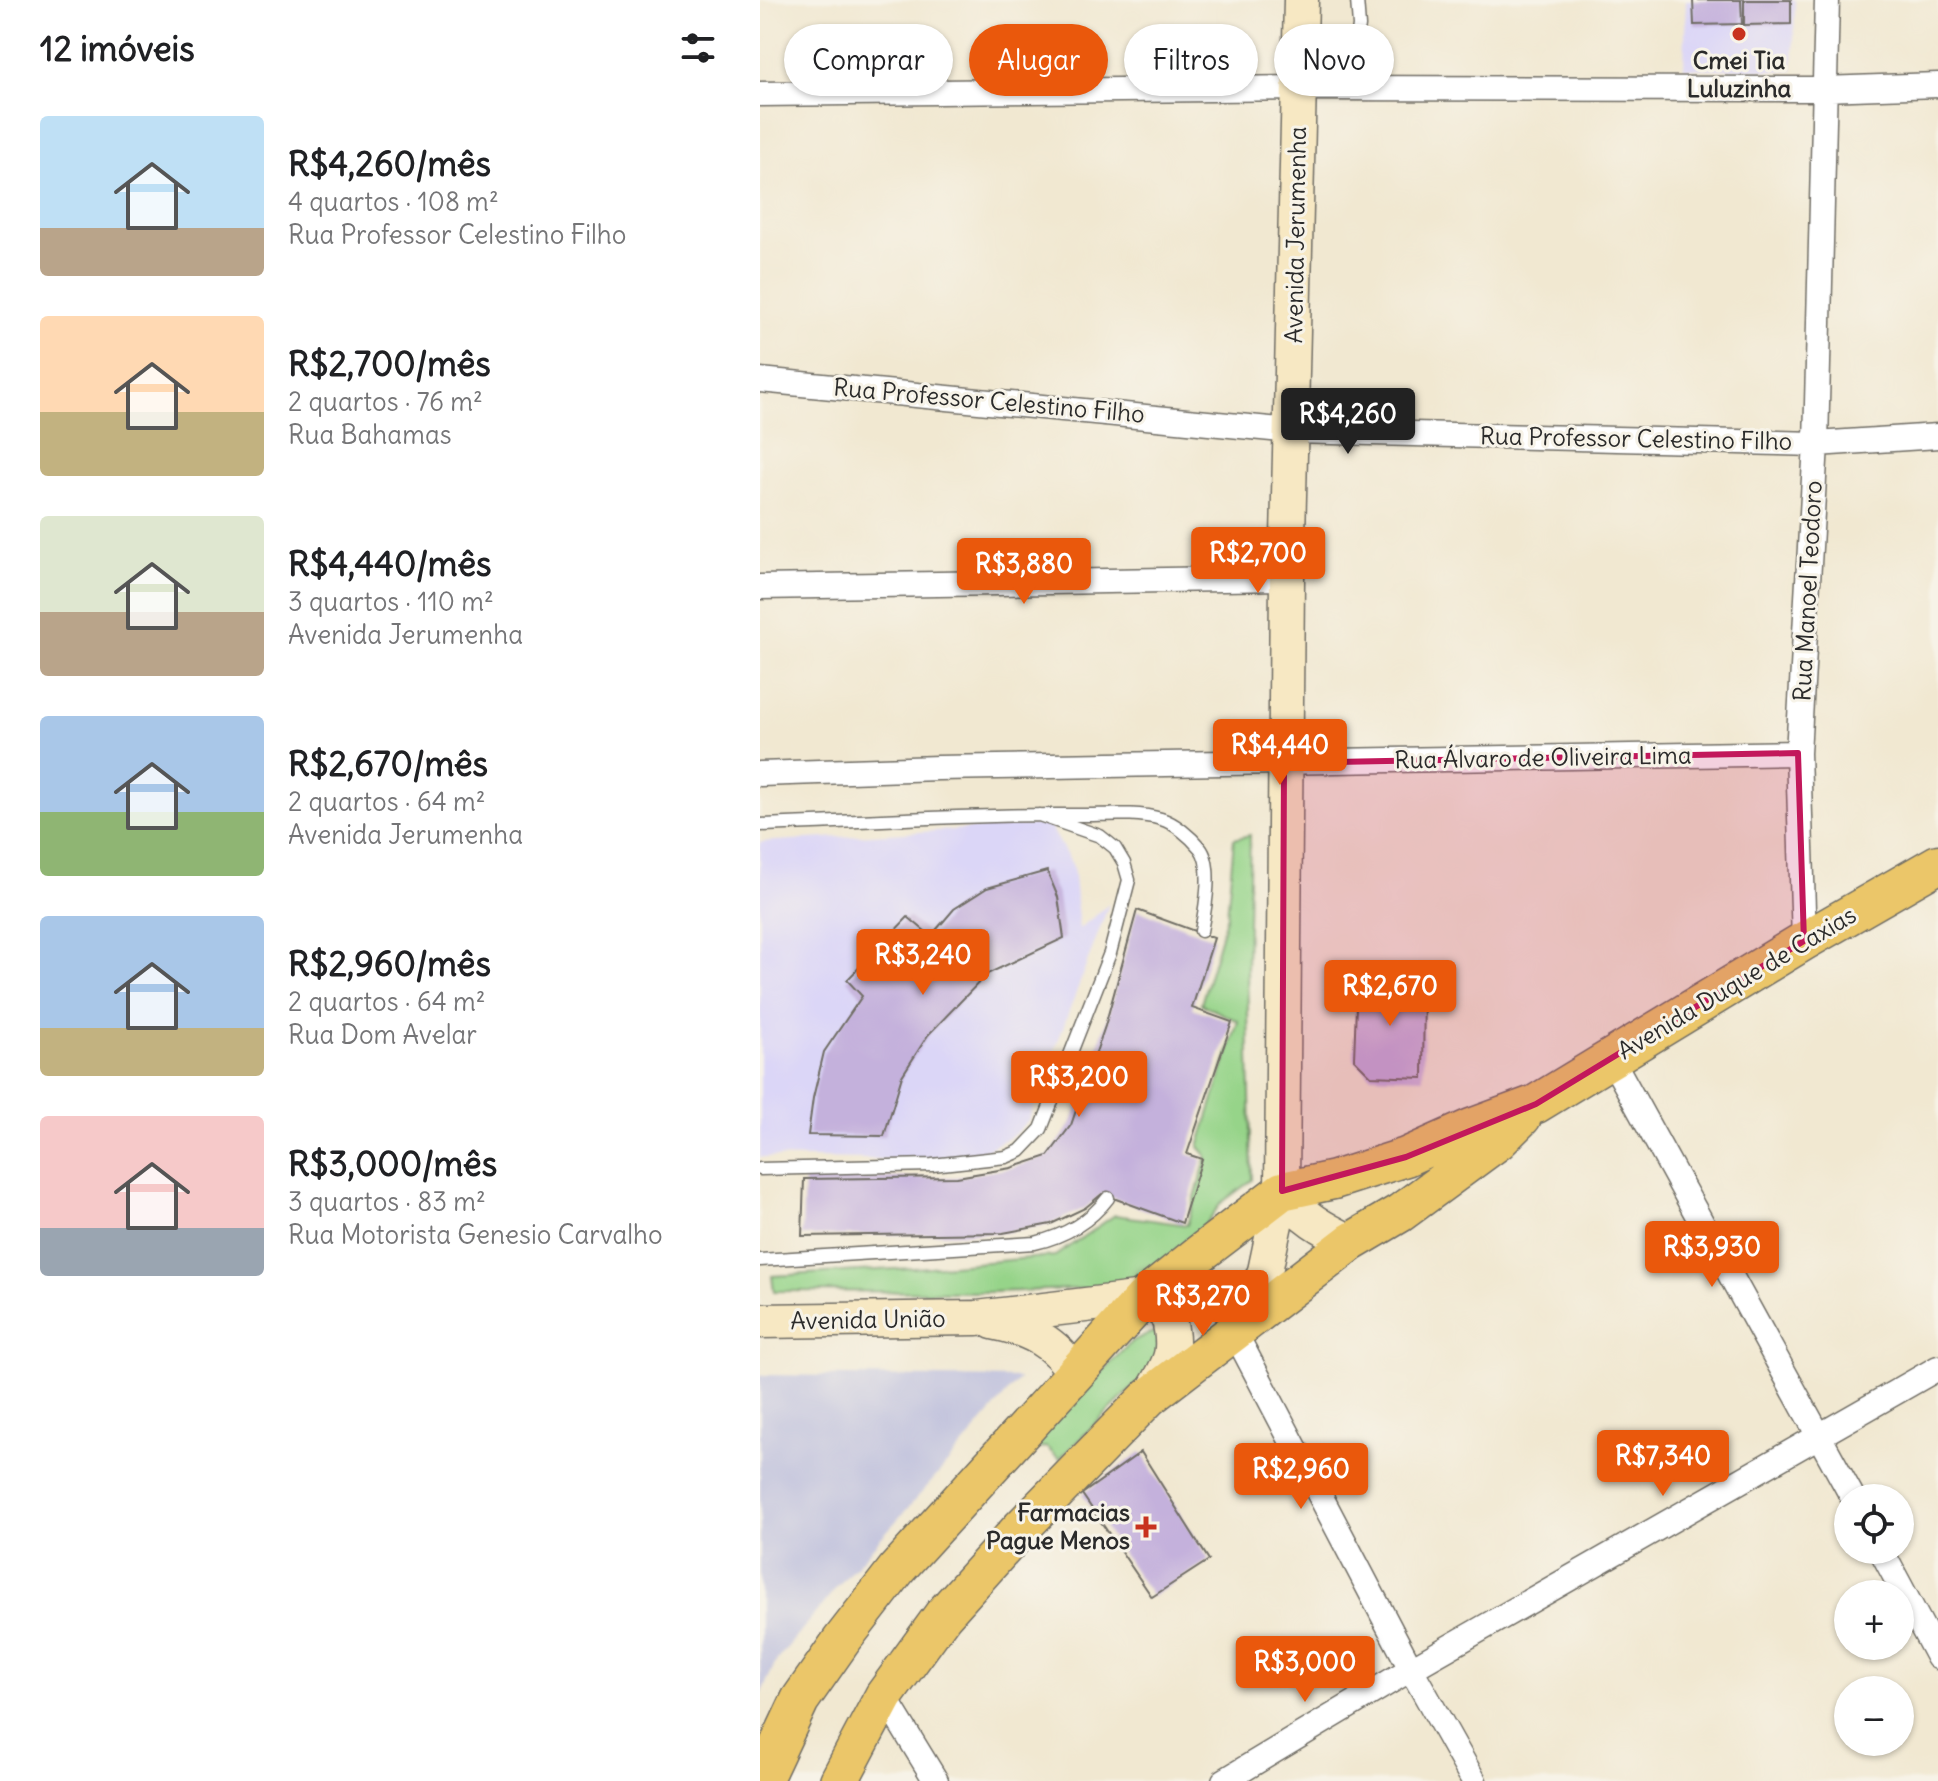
<!DOCTYPE html>
<html lang="pt">
<head>
<meta charset="utf-8">
<style>
	body { margin:0; font-family:Delius,sans-serif; background:#f6f6f6; color:#202124; height:100vh; display:flex; flex-direction:column; font-size:30px; white-space:nowrap }
	* { box-sizing:border-box; margin:0 }
	p { font-size:26px; color:#757577 }
	.icon { flex:none; width:44px; height:44px; fill:none; stroke:currentColor; stroke-width:2; stroke-linecap:round; stroke-linejoin:round }
	.map { position:relative; flex:1; overflow:hidden }
	.details { display:flex; flex-direction:column; background:#fff; width:760px }
	.details>* { flex:none }
	.top-card { position:absolute; left:24px; top:24px; width:760px; height:72px; display:flex; gap:16px }
	.tools { position:absolute; left:1074px; top:1484px; display:grid; gap:16px }
	.tools a { display:grid; place-items:center; width:80px; height:80px; border-radius:50%; background:#fff; box-shadow:0 2px 6px #0004; font-size:40px }
	.price { position:absolute; translate:-50% -68px; padding:0 18px; border-radius:8px; background:#ea580c; color:#fff; font-size:26px; line-height:52px; filter:drop-shadow(0 2px 4px #0008) }
	.price::after { content:''; position:absolute; left:50%; top:48px; width:24px; height:18px; margin-left:-12px; background:inherit; clip-path:polygon(0 0,100% 0,50% 100%) }
	.price.active { background:#222; color:#fff }
	ul { padding:0; list-style:none }
	li { display:flex; align-items:center; gap:24px; height:200px; padding:0 40px }
	li span { display:grid; place-items:center; flex:none; width:224px; height:160px; border-radius:8px; color:#555 }
	li>.icon { margin-inline-start:auto }
	span .icon { width:96px; height:96px; fill:#fffc; stroke-width:1 }
	li b { font-size:34px }
	h2 { display:flex; justify-content:space-between; align-items:center; height:96px; padding:0 40px; font-size:34px }
	.pill { padding:0 28px; border-radius:36px; background:#fff; box-shadow:0 2px 6px #0004; font-size:28px; line-height:72px }
	.pill.active { background:#ea580c; color:#fff }
	main { display:flex; flex:1; min-height:0 }
	.map>svg:first-child { display:block }
</style>
</head>
<body>
<main>
<section class="details">
<h2>12 imóveis<svg class="icon" aria-label="filters" viewBox="0 0 24 24"><path d="M4 7h16M4 17h16"/><circle cx="9" cy="7" r="2"/><circle cx="15" cy="17" r="2"/></svg></h2>
<ul>
<li><span style="background:linear-gradient(#bfe0f5 70%,#b9a48a 0)"><svg class="icon" aria-label="home" viewBox="0 0 24 24"><path d="M3 11l9-7 9 7M6 9v11h12V9"/></svg></span><div><b>R$4,260/mês</b><p>4 quartos · 108 m²</p><p>Rua Professor Celestino Filho</p></div></li>
<li><span style="background:linear-gradient(#ffd9b3 60%,#c2b280 0)"><svg class="icon" aria-label="home" viewBox="0 0 24 24"><path d="M3 11l9-7 9 7M6 9v11h12V9"/></svg></span><div><b>R$2,700/mês</b><p>2 quartos · 76 m²</p><p>Rua Bahamas</p></div></li>
<li><span style="background:linear-gradient(#dfe7d0 60%,#b9a48a 0)"><svg class="icon" aria-label="home" viewBox="0 0 24 24"><path d="M3 11l9-7 9 7M6 9v11h12V9"/></svg></span><div><b>R$4,440/mês</b><p>3 quartos · 110 m²</p><p>Avenida Jerumenha</p></div></li>
<li><span style="background:linear-gradient(#a9c7e8 60%,#8fb573 0)"><svg class="icon" aria-label="home" viewBox="0 0 24 24"><path d="M3 11l9-7 9 7M6 9v11h12V9"/></svg></span><div><b>R$2,670/mês</b><p>2 quartos · 64 m²</p><p>Avenida Jerumenha</p></div></li>
<li><span style="background:linear-gradient(#a9c7e8 70%,#c2b280 0)"><svg class="icon" aria-label="home" viewBox="0 0 24 24"><path d="M3 11l9-7 9 7M6 9v11h12V9"/></svg></span><div><b>R$2,960/mês</b><p>2 quartos · 64 m²</p><p>Rua Dom Avelar</p></div></li>
<li><span style="background:linear-gradient(#f6c9c9 70%,#9aa5b1 0)"><svg class="icon" aria-label="home" viewBox="0 0 24 24"><path d="M3 11l9-7 9 7M6 9v11h12V9"/></svg></span><div><b>R$3,000/mês</b><p>3 quartos · 83 m²</p><p>Rua Motorista Genesio Carvalho</p></div></li>
</ul>
</section>
<div class="map">
<svg width="1178" height="1781" viewBox="0 0 1178 1781">
	<rect width="100%" height="100%" fill="#f7f3e8"/>
	<filter id="ink" filterUnits="userSpaceOnUse"><feTurbulence type="fractalNoise" baseFrequency=".0125" numOctaves="2"/><feDisplacementMap in="SourceGraphic" scale="16" xChannelSelector="R" yChannelSelector="G"/><feConvolveMatrix kernelMatrix="1 2 1 2 8 2 1 2 1" color-interpolation-filters="sRGB"/></filter>
	<filter id="wash" filterUnits="userSpaceOnUse"><feTurbulence type="fractalNoise" baseFrequency=".006" numOctaves="4" result="noise"/><feDisplacementMap in="SourceGraphic" scale="32" xChannelSelector="R" yChannelSelector="G"/><feGaussianBlur stdDeviation="1.8" result="paint"/><feColorMatrix in="noise" values="0 0 0 0 0 0 0 0 0 0 0 0 0 0 0 0 0 1.4 0 .05"/><feComposite in="paint" operator="in"/></filter>
	<g filter="url(#wash)">
		<rect width="100%" height="100%" fill="#f1e8d1"/>
		<path fill="#dbd6f7" d="M 926,0 L 1035,0 L 1033,71 L 924,68 Z
			M 289,824 L 313,866 L 319,929 L 349,904 L 269,1119 L 256,1133 L 230,1148 L 203,1158 L 159,1160 L 0,1157 L 0,842 Z"/>
		<path fill="#c1c2dd" d="M 0,1375 L 260,1378 L 181,1471 L 76,1588 L 17,1660 L 0,1696 Z"/>
		<path fill="#96d489" stroke="#60805a" stroke-width="2" d="M 490,835 L 487,969 L 492,1180 L 461,1203 L 433,1242 L 392,1273 L 361,1283 L 340,1288 L 231,1292 L 14,1291 L 12,1276 L 170,1267 L 295,1256 L 355,1215 L 427,1225 L 447,1156 L 439,1147 L 478,1021 L 441,1004 L 467,915 L 474,839 Z
			M 393,1332 L 407,1336 L 411,1351 L 299,1459 L 286,1447 L 267,1449 L 372,1341 Z"/>
		<g id="blocks">
			<path fill="#c4b1dc" d="M 933,0 L 981,0 L 982,24 L 934,25 Z
				M 984,0 L 1031,0 L 1031,24 L 984,25 Z
				M 287,871 L 298,897 L 304,938 L 227,974 L 168,1035 L 142,1076 L 124,1136 L 48,1135 L 53,1098 L 64,1052 L 102,996 L 87,980 L 148,917 L 171,936 L 194,909 L 227,888 Z
				M 377,910 L 454,938 L 432,1008 L 472,1022 L 427,1154 L 442,1159 L 422,1223 L 342,1194 L 325,1208 L 291,1224 L 243,1233 L 42,1236 L 44,1179 L 197,1177 L 251,1168 L 288,1156 L 311,1125 L 345,1026 Z
				M 597,979 L 664,982 L 663,1078 L 611,1076 L 594,1059 Z
				M 381,1452 L 449,1560 L 392,1597 L 322,1494 Z"/>
		</g>
	</g>
	<g filter="url(#ink)">
		<use href="#blocks" fill-opacity="0" stroke="#706d65" stroke-width="2"/>
		<g fill="none" stroke-linecap="round" stroke-linejoin="round">
			<defs>
				<path id="lane" d="M 590,89 L 599,26 L 597,0
					M 0,825 C 103,822 207,814 310,815 C 340,816 373,811 401,819 C 415,823 431,837 440,848 C 454,865 445,910 441,931
					M 0,1169 L 172,1165 L 246,1157 L 260,1151 L 281,1129 L 350,953 L 369,880 L 364,863 L 355,848 L 340,836 L 279,815
					M 0,1260 L 275,1243 C 304,1236 329,1223 348,1198"/>
				<path id="street" d="M 0,94 L 539,88 L 1063,89 L 1178,85
					M 0,380 L 532,431 L 1056,444 L 1178,436
					M 0,587 L 527,578
					M 0,774 L 178,768 L 1038,753
					M 1044,941 L 1038,753 L 1056,444 L 1067,0
					M 851,1058 L 1093,1498
					M 474,1331 L 651,1669 L 714,1781
					M 1121,1550 L 1178,1657
					M 124,1696 L 176,1781
					M 464,1781 L 651,1669 L 1178,1368"/>
				<path id="secondary" d="M 522,1191 C 540,1216 563,1229 591,1242
					M 0,1321 L 217,1318 L 384,1298 L 408,1315 C 418,1355 410,1362 390,1397
					M 233,1322 C 269,1329 296,1342 315,1374
					M 474,1330 L 498,1289 L 505,1271 L 522,1191 L 527,578 L 541,0"/>
				<path id="primary" d="M 2,1781 L 40,1700 L 82,1640 L 137,1569 L 384,1298 L 438,1255 L 522,1191 L 574,1180 L 646,1157 L 711,1128 L 776,1104 L 1044,941 L 1178,864
					M 79,1781 L 124,1696 L 183,1615 L 262,1527 L 389,1397 L 591,1242 L 640,1213 L 738,1141 L 762,1117"/>
			</defs>
			<use href="#lane" stroke="#706d65" stroke-width="15"/>
			<use href="#street" stroke="#706d65" stroke-width="27"/>
			<use href="#secondary" stroke="#706d65" stroke-width="37"/>
			<use href="#primary" stroke="#706d65" stroke-width="41"/>
			<use href="#lane" stroke="#fff" stroke-width="12"/>
			<use href="#street" stroke="#fff" stroke-width="24"/>
			<use href="#secondary" stroke="#f7e8c3" stroke-width="34"/>
			<use href="#primary" stroke="#ebc669" stroke-width="38"/>
		</g>
	</g>
	<path fill="#c2185b" fill-opacity="0.2" stroke="#c2185b" stroke-width="6" stroke-linejoin="round" d="M 1038,753 L 1044,941 L 776,1104 L 646,1157 L 522,1191 L 524,763 Z"/>
	<g fill="#c8321e" stroke="#f7f3e8" stroke-width="3">
		<circle cx="979" cy="34" r="8"/>
		<path d="M382 1515h8v8h8v8h-8v8h-8v-8h-8v-8h8z"/>
	</g>
	<g text-anchor="middle" stroke-width="6" stroke-linejoin="round" paint-order="stroke">
		<g font-size="24" font-weight="bold" fill="#2b2b2b" stroke="#f7f3e8">
			<text x="979" y="69">Cmei Tia<tspan x="979" dy="28">Luluzinha</tspan></text>
			<text x="370" y="1521" text-anchor="end">Farmacias<tspan x="370" dy="28">Pague Menos</tspan></text>
		</g>
		<g font-size="24" fill="#2b2b2b" stroke="#f7f3e8">
			<text transform="translate(536 235) rotate(-89)" y="8">Avenida Jerumenha</text>
			<text transform="translate(229 401) rotate(5)" y="8">Rua Professor Celestino Filho</text>
			<text transform="translate(876 439) rotate(1)" y="8">Rua Professor Celestino Filho</text>
			<text transform="translate(1048 591) rotate(-87)" y="8">Rua Manoel Teodoro</text>
			<text transform="translate(783 758) rotate(-1)" y="8">Rua Álvaro de Oliveira Lima</text>
			<text transform="translate(977 983) rotate(-31)" y="8">Avenida Duque de Caxias</text>
			<text transform="translate(108 1320) rotate(-1)" y="8">Avenida União</text>
		</g>
	</g>
</svg>
<div class="tools">
<a><svg class="icon" aria-label="locate" viewBox="0 0 24 24"><circle cx="12" cy="12" r="6"/><path d="M12 2v4M12 18v4M2 12h4M18 12h4"/></svg></a>
<a>+</a>
<a>−</a>
</div>
<b class="price active" style="left:588px;top:456px">R$4,260</b>
<b class="price" style="left:498px;top:595px">R$2,700</b>
<b class="price" style="left:264px;top:606px">R$3,880</b>
<b class="price" style="left:520px;top:787px">R$4,440</b>
<b class="price" style="left:163px;top:997px">R$3,240</b>
<b class="price" style="left:630px;top:1028px">R$2,670</b>
<b class="price" style="left:319px;top:1119px">R$3,200</b>
<b class="price" style="left:952px;top:1289px">R$3,930</b>
<b class="price" style="left:443px;top:1338px">R$3,270</b>
<b class="price" style="left:903px;top:1498px">R$7,340</b>
<b class="price" style="left:541px;top:1511px">R$2,960</b>
<b class="price" style="left:545px;top:1704px">R$3,000</b>
<div class="top-card">
<a class="pill">Comprar</a>
<a class="pill active">Alugar</a>
<a class="pill">Filtros</a>
<a class="pill">Novo</a>
</div>
</div>
</main>
</body>
</html>
